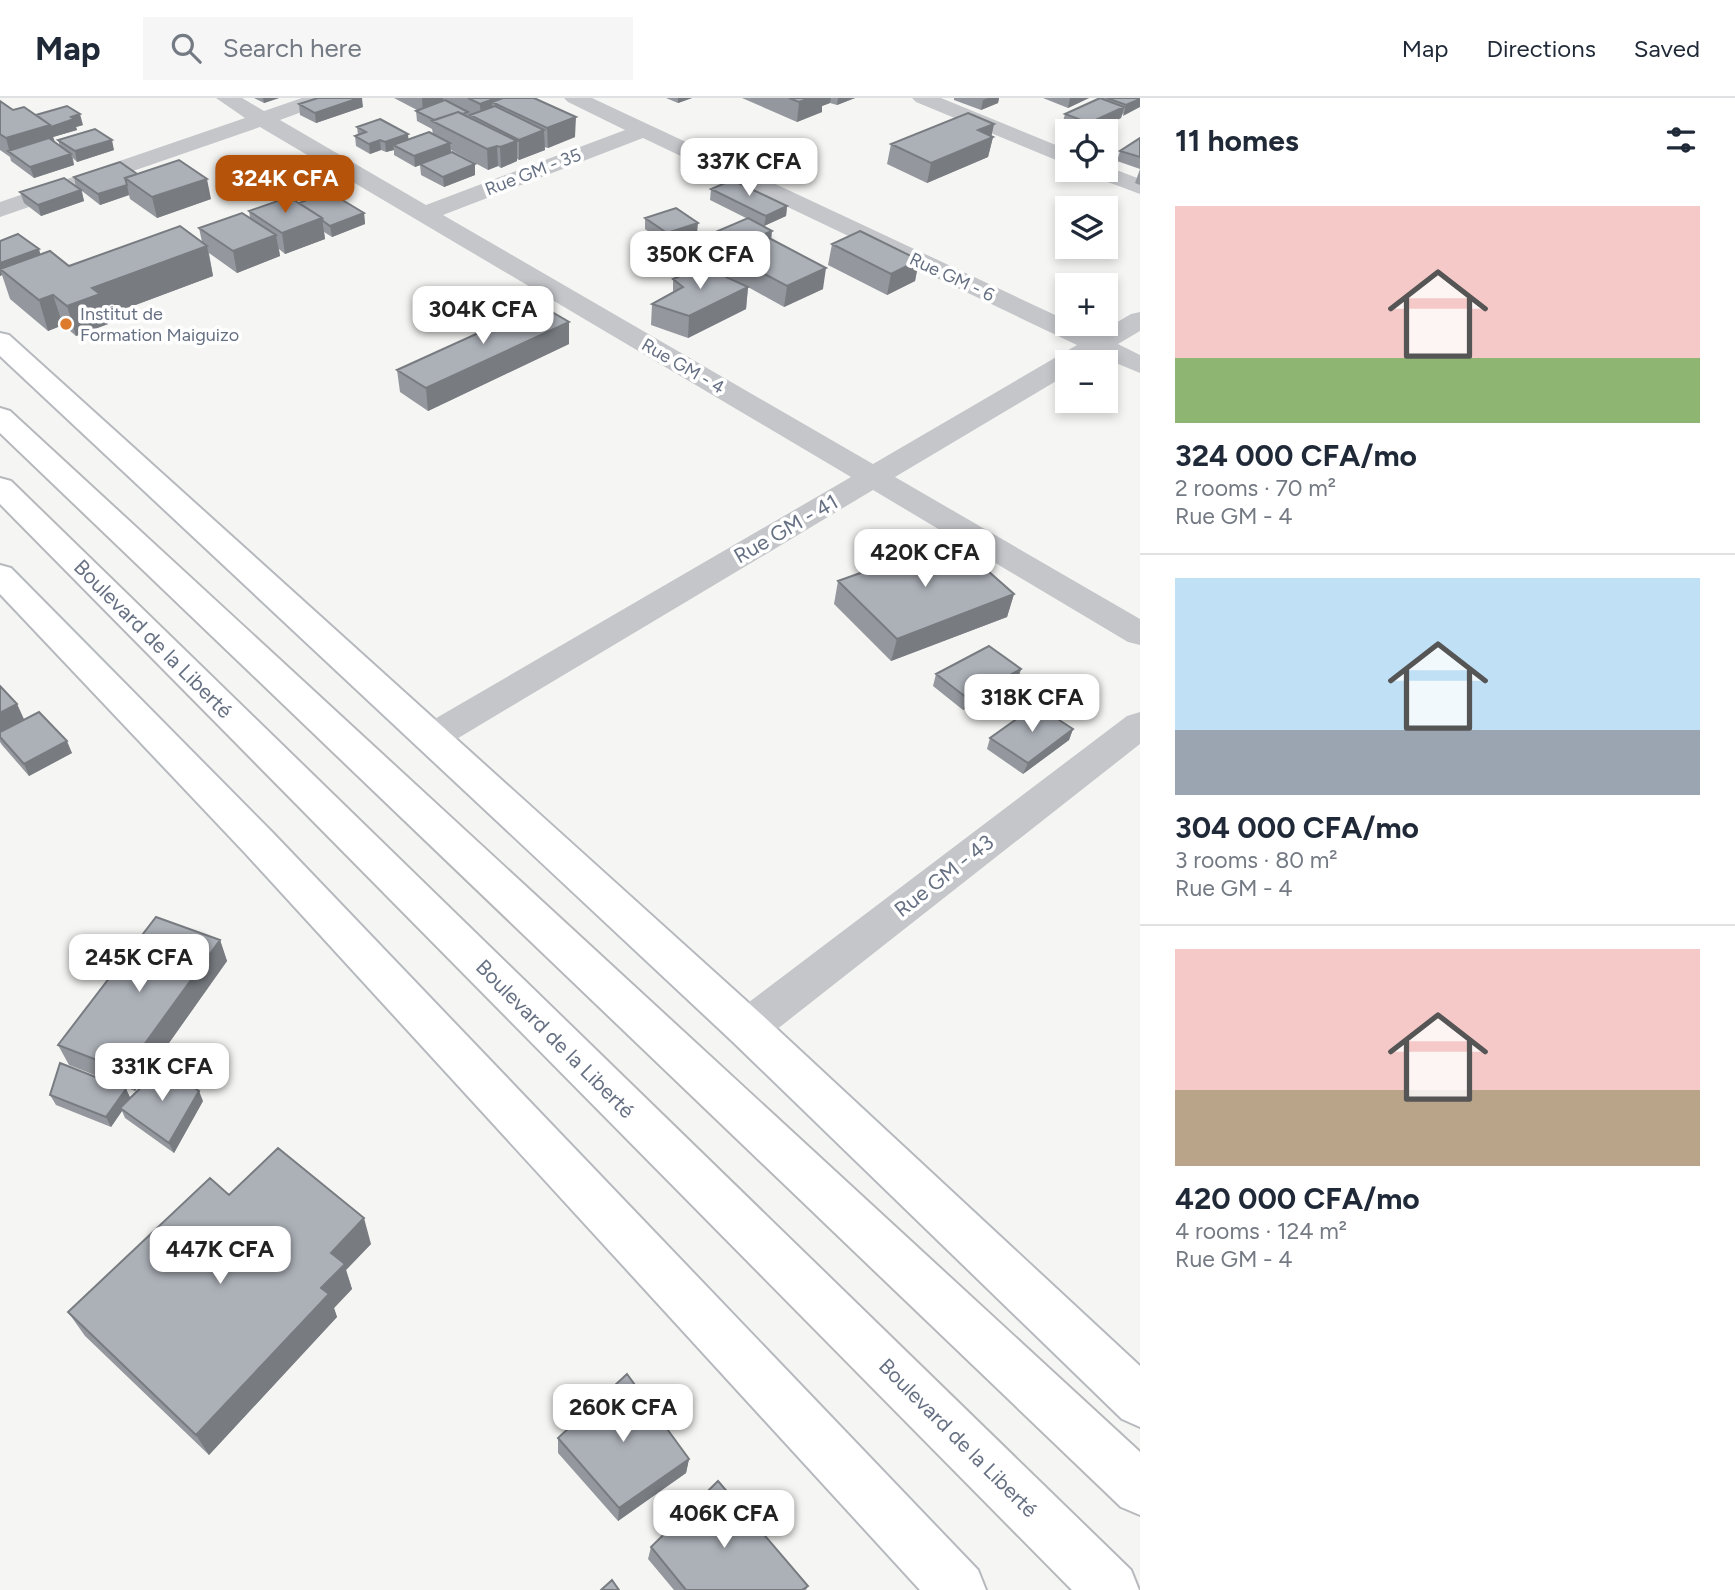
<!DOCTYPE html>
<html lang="en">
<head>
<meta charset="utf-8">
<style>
	body { margin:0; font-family:Figtree,sans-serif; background:#f6f6f7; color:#1f2937; height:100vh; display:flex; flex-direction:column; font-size:26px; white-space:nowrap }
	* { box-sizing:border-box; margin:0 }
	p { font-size:23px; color:#747a83 }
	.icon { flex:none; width:38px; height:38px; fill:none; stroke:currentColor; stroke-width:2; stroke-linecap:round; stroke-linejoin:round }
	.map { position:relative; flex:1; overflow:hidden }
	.side { display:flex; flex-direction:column; background:#fff; width:595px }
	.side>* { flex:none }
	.controls { position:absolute; left:1055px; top:21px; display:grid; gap:14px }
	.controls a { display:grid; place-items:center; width:63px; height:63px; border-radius:0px; background:#fff; box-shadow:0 4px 10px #0003; font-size:35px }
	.price { position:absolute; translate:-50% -60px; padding:0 16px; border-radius:14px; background:#fff; color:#222; font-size:23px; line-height:46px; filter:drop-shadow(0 2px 4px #0008) }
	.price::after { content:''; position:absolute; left:50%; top:42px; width:21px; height:16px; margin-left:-10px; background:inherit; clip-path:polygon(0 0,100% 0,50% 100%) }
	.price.on { background:#b45309; color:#fff }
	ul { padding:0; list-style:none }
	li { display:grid; align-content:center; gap:14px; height:371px; padding:0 35px }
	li+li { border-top:2px solid #e0e1e3 }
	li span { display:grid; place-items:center; height:217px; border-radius:0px; color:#555 }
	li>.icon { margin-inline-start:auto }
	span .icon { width:126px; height:126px; fill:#fffc; stroke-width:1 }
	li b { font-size:30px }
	h2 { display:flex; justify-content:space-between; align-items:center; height:84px; padding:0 35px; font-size:30px }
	header { display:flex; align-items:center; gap:42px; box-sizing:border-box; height:98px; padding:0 35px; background:#fff; border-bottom:2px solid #e0e1e3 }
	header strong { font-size:33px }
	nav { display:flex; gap:38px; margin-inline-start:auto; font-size:24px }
	.search { width:490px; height:63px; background:#f6f6f7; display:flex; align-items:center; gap:18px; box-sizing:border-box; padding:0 24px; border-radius:0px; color:#747a83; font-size:26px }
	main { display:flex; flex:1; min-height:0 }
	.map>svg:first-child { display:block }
</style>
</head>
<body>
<header>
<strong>Map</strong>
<div class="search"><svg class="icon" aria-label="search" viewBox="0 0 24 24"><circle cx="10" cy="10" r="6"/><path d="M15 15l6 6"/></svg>Search here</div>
<nav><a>Map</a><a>Directions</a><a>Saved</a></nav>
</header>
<main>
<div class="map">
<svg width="1140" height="1492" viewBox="0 0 1140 1492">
	<rect width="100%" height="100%" fill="#f5f6f3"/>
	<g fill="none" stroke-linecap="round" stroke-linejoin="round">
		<defs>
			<path id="secondary" d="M 0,235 L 9,237 L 762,917 L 1140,1268 L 1140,1329 L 1122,1321 L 732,943 L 0,258 Z
				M 0,467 L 11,470 L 273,735 L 978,1472 L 986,1492 L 920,1492 L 245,755 L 0,496 Z"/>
			<path id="trunk" d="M 0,310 L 10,313 L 1140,1354 L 1140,1417 L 1121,1409 L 0,335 Z
				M 0,380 L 11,383 L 1131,1472 L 1139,1492 L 1072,1492 L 0,406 Z"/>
		</defs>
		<use href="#secondary" stroke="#b6b9be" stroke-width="4"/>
		<use href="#trunk" stroke="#b6b8bc" stroke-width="4"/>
		<path fill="#c4c6ca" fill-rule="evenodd" d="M 216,0 L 242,0 L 264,13 L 302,0 L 333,0 L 329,4 L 280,22 L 426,107 L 625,32 L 568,4 L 564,0 L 592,0 L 1068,223 L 1068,226 L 1074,226 L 1097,236 L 1131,216 L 1140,214 L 1140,233 L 1118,246 L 1140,257 L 1140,275 L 1099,258 L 1088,264 L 1068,264 L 1068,276 L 895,379 L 1140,521 L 1140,547 L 1128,544 L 873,392 L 445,648 L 432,652 L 419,648 L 414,639 L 419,630 L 851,379 L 260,29 L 0,119 L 0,104 L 245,20 ZM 643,40 L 1077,247 L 873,366 L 443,117 Z
			M 912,0 L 941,0 L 1068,52 L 1068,67 L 916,4 Z
			M 1106,68 L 1140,81 L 1140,96 L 1089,77 L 1086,72 L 1106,72 Z
			M 1140,614 L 1140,646 L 762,943 L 747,948 L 732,943 L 726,930 L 732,917 L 1127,618 Z"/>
		<use href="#secondary" fill="#fff" fill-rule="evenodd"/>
		<use href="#trunk" fill="#fff" fill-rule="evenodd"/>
	</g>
	<path fill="#94989e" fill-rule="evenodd" d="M 254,0 L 279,0 L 264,5 Z
		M 394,0 L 534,0 L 575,39 L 548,50 L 544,49 L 545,52 L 519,62 L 517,61 L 517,63 L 501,70 L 498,68 L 488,72 L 451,52 L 451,55 L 475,77 L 444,89 L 421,77 L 420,67 L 415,69 L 394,57 L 394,52 L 386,54 L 381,52 L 370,56 L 356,48 L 355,38 L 358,37 L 357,29 L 408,42 L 433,36 L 432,31 L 417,23 L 416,13 L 417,12 Z
		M 666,0 L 692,0 L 678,5 Z
		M 742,0 L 855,0 L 837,7 L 830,5 L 822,8 L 822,14 L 797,24 Z
		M 954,0 L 999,0 L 998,5 L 981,12 L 954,2 Z
		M 1043,0 L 1089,0 L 1068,10 Z
		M 1101,0 L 1140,0 L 1122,17 L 1121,20 L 1092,33 L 1079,33 L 1062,27 L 1065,16 Z
		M 0,3 L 13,12 L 83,27 L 76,29 L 77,32 L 53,39 L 55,44 L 60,48 L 58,42 L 114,52 L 77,64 L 73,60 L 74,67 L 34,80 L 11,63 L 10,59 L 0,52 Z
		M 299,6 L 363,9 L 316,25 L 300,17 Z
		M 994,26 L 991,38 L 993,39 L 988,59 L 927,85 L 887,66 L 891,46 Z
		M 1140,40 L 1140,87 L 1135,85 L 1140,71 L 1117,63 L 1120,53 Z
		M 137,76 L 211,101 L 157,120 L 130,101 L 129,97 L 100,107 L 82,93 L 84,103 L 41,118 L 24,105 L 20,94 L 76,89 L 74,79 Z
		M 711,91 L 787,108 L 786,118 L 764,128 L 771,141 L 823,191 L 784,209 L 748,189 L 746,211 L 688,240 L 651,227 L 652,206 L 673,194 L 673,181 L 721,171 L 721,165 L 698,152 L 699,141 L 748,121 L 710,102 ZM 727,178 L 747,189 L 727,179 Z
		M 299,105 L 364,115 L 365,126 L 332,139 L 324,134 L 325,141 L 285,156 L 279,151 L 280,158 L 237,175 L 209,155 L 213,178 L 106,218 L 108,226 L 76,238 L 63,227 L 48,233 L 10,201 L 2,177 L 0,178 L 0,143 L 41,157 L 69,168 L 202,144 L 199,130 L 250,120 L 249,113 Z
		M 645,120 L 697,136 L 666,146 L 645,131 Z
		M 832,146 L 919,162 L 915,183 L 887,197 L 828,167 Z
		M 569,246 L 428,313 L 400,294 L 397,272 Z
		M 838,483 L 1014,496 L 1007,519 L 891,563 L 834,506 Z
		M 1021,571 L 1017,583 L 963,612 L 933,588 L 936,576 Z
		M 0,588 L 17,606 L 24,621 L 72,655 L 29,678 L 2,647 L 0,644 Z
		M 1073,631 L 1069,642 L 1023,676 L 987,651 L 990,640 Z
		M 220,842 L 227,863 L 135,993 L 69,967 L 58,947 Z
		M 126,991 L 130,1000 L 203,1003 L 174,1055 L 125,1020 L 122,1013 L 111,1029 L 56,1007 L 50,997 Z
		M 229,1097 L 371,1146 L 346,1172 L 352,1191 L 334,1210 L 337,1219 L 209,1357 L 85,1238 L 68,1214 Z
		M 558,1340 L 689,1361 L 686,1375 L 618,1423 L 558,1355 Z
		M 651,1449 L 808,1488 L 806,1492 L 674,1492 L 648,1461 Z"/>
	<path fill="#787c81" d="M 263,0 L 279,0 L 264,5 Z
		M 359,0 L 362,0 L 363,9 L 316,25 L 315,15 Z
		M 422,0 L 443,0 L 443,3 L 423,15 Z
		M 496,0 L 513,0 L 492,4 L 493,21 L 481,23 L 480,6 Z
		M 678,0 L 692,0 L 678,5 Z
		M 810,0 L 831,0 L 830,5 L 822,8 L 822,14 L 797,24 L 799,4 Z
		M 838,0 L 855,0 L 837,7 Z
		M 988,0 L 999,0 L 998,5 L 981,12 L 983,2 Z
		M 1070,0 L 1089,0 L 1068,10 Z
		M 1140,1 L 1140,9 L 1123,18 L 1126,7 Z
		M 1124,9 L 1121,20 L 1092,33 L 1087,33 L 1089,25 Z
		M 80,16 L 83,27 L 76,29 L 77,32 L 53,39 L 56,47 L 10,55 L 6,40 Z
		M 576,19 L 575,39 L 548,50 L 547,30 Z
		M 994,26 L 991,40 L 993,39 L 988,59 L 927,85 L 931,65 L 978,32 Z
		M 544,32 L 545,52 L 519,62 L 519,42 Z
		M 408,36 L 409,46 L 393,47 L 394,52 L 386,54 L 385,44 Z
		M 112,42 L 114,52 L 77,64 L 75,53 Z
		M 380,42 L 381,52 L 370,56 L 369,46 Z
		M 517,43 L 517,63 L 501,70 L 500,49 Z
		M 450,45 L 451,56 L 415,69 L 414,58 Z
		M 497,48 L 498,68 L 488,72 L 487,51 Z
		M 71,56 L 74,67 L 34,80 L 30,69 Z
		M 475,66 L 475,77 L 444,89 L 443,79 Z
		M 207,81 L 211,101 L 157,120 L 152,99 Z
		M 127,87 L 129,97 L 100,107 L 98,96 Z
		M 81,92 L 84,103 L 41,118 L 38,107 Z
		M 787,108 L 786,118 L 764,128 L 766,118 Z
		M 364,115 L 365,126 L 332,139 L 330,128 Z
		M 322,120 L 325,141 L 285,156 L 282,135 Z
		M 698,125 L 697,136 L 666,146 L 667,135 Z
		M 772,133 L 771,144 L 735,159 L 724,154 Z
		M 276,137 L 280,158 L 237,175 L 233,153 Z
		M 207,148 L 213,178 L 106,218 L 108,226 L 76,238 L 67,208 L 92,190 Z
		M 39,151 L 42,162 L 0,171 L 2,177 L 0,178 L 0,165 Z
		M 919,162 L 915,183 L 887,197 L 891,176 Z
		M 826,170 L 823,191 L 784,209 L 787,188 Z
		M 748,189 L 746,211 L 688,240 L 689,218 Z
		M 53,197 L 63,227 L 48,233 L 39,202 Z
		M 569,224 L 569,246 L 428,313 L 426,290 Z
		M 1014,496 L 1007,519 L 891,563 L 897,541 Z
		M 1021,571 L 1017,583 L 963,612 L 967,600 Z
		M 17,606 L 27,629 L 0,639 L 0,615 Z
		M 1073,631 L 1069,642 L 1023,676 L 1028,665 Z
		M 67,643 L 72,655 L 29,678 L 24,666 Z
		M 220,842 L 227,863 L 135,993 L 125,973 Z
		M 126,991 L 131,1001 L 120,1010 L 122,1013 L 111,1029 L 106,1019 Z
		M 199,993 L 203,1003 L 174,1055 L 169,1045 Z
		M 364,1120 L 371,1146 L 346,1172 L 352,1191 L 334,1210 L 337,1219 L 209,1357 L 196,1337 L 321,1190 L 331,1155 Z
		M 689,1361 L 686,1375 L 618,1423 L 619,1410 Z"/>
	<path fill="#acb1b8" stroke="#787c81" stroke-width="2" d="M 318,0 L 359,0 L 315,15 L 299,6 Z
		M 468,0 L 496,0 L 480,6 Z
		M 503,0 L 534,0 L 576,19 L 547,30 L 492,4 Z
		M 789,0 L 810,0 L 799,4 Z
		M 1100,0 L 1124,9 L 1089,25 L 1065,16 Z
		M 1107,0 L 1140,0 L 1140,1 L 1126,7 Z
		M 445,2 L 468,14 L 463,16 L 458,14 L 434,22 L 416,13 Z
		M 0,3 L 13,12 L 24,9 L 50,27 L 6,40 L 0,36 Z
		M 67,8 L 80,16 L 71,19 L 74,21 L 51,29 L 50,27 L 36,17 Z
		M 495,8 L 544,32 L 519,42 L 470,17 Z
		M 458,14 L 517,43 L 500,49 L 497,48 L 487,51 L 432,23 Z
		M 968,15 L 994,26 L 978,32 L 993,39 L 931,65 L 891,46 Z
		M 380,21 L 408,36 L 385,44 L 380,42 L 369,46 L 355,38 L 366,34 L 357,29 Z
		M 95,31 L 112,42 L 75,53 L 58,42 Z
		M 429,34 L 450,45 L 414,58 L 393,47 Z
		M 49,40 L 71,56 L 30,69 L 8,53 Z
		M 1140,40 L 1140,59 L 1120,53 Z
		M 452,54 L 475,66 L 443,79 L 420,66 Z
		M 179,62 L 207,81 L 152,99 L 125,80 Z
		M 120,64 L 137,76 L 125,80 L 127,87 L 98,96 L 74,79 Z
		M 64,80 L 81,92 L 38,107 L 20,94 Z
		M 732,82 L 787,108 L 766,118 L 711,91 Z
		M 329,94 L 364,115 L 330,128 L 323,123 L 322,120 L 299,105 Z
		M 289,99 L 322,120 L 282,135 L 249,113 Z
		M 676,110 L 698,125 L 667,135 L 645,120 Z
		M 242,115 L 276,137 L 233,153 L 199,130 Z
		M 748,120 L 772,133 L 741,146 L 739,145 L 722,153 L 723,154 L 699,141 Z
		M 180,128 L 207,148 L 92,190 L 100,196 L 67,208 L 53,197 L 39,202 L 0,171 L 50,153 L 69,168 Z
		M 860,133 L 919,162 L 891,176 L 832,146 Z
		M 18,136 L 39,151 L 0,165 L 0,143 Z
		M 769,140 L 826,170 L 787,188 L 722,153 L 739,145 L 748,150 Z
		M 709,166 L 727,174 L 726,179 L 748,189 L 689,218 L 652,206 L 683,189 L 673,181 Z
		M 540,207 L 569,224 L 426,290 L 397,272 Z
		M 953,442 L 1014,496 L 897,541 L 838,483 Z
		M 989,548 L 1021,571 L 967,600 L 936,576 Z
		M 0,588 L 17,606 L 0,615 Z
		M 1036,607 L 1073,631 L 1028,665 L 990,640 Z
		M 39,614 L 67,643 L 24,666 L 0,639 L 0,634 Z
		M 156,819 L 220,842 L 125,973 L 58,947 Z
		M 60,965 L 126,991 L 106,1019 L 50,997 Z
		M 163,968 L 199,993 L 169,1045 L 120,1010 Z
		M 278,1050 L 364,1120 L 331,1155 L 345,1166 L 321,1190 L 329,1196 L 196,1337 L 68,1214 L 210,1080 L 229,1097 Z
		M 627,1276 L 689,1361 L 619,1410 L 558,1340 Z
		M 718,1383 L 808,1488 L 802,1492 L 686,1492 L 651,1449 Z
		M 612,1482 L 619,1492 L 601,1492 Z"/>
	<circle fill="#dc7a2d" stroke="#fff" stroke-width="2.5" cx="66" cy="226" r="7"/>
	<g text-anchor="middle" stroke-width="7" stroke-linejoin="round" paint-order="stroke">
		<g font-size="18" fill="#667083" stroke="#fff">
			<text transform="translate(533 74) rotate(-21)" y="6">Rue GM - 35</text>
			<text transform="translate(952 179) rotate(25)" y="6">Rue GM - 6</text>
			<text transform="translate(683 268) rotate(30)" y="6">Rue GM - 4</text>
		</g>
		<g font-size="18" fill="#667083" stroke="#fff" text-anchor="start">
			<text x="80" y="222">Institut de<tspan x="80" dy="21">Formation Maiguizo</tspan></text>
		</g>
		<g font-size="21" fill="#667083" stroke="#fff">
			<text transform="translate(786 431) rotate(-30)" y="7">Rue GM - 41</text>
			<text transform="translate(153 541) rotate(45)" y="7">Boulevard de la Liberté</text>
			<text transform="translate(944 778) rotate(-38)" y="7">Rue GM - 43</text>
			<text transform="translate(555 941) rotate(45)" y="7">Boulevard de la Liberté</text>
			<text transform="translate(958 1340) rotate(45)" y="7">Boulevard de la Liberté</text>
		</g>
	</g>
</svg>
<div class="controls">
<a><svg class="icon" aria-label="locate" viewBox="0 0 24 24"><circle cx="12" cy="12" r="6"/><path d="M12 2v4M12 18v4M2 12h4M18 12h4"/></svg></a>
<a><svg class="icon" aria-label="layers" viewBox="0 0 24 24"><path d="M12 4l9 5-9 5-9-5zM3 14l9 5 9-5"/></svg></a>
<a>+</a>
<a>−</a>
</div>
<b class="price" style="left:749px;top:100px">337K CFA</b>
<b class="price on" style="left:285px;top:117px">324K CFA</b>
<b class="price" style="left:700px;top:193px">350K CFA</b>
<b class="price" style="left:483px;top:248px">304K CFA</b>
<b class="price" style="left:925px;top:491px">420K CFA</b>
<b class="price" style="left:1032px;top:636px">318K CFA</b>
<b class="price" style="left:139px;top:896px">245K CFA</b>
<b class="price" style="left:162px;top:1005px">331K CFA</b>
<b class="price" style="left:220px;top:1188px">447K CFA</b>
<b class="price" style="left:623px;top:1346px">260K CFA</b>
<b class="price" style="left:724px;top:1452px">406K CFA</b>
</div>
<section class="side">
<h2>11 homes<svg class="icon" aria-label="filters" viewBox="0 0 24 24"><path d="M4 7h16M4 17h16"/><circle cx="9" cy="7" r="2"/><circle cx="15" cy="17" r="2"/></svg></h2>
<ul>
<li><span style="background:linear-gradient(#f6c9c9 70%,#8fb573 0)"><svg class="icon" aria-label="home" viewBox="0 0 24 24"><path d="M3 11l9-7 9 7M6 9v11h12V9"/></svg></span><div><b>324 000 CFA/mo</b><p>2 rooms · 70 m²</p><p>Rue GM - 4</p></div></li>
<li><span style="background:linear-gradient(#bfe0f5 70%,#9aa5b1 0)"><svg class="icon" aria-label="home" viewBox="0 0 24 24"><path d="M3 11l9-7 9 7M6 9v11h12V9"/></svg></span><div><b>304 000 CFA/mo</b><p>3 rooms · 80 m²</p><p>Rue GM - 4</p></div></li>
<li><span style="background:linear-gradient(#f6c9c9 65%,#b9a48a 0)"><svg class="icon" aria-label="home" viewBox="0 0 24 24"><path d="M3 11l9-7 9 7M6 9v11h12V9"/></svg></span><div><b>420 000 CFA/mo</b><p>4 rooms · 124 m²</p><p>Rue GM - 4</p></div></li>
</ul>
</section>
</main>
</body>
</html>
